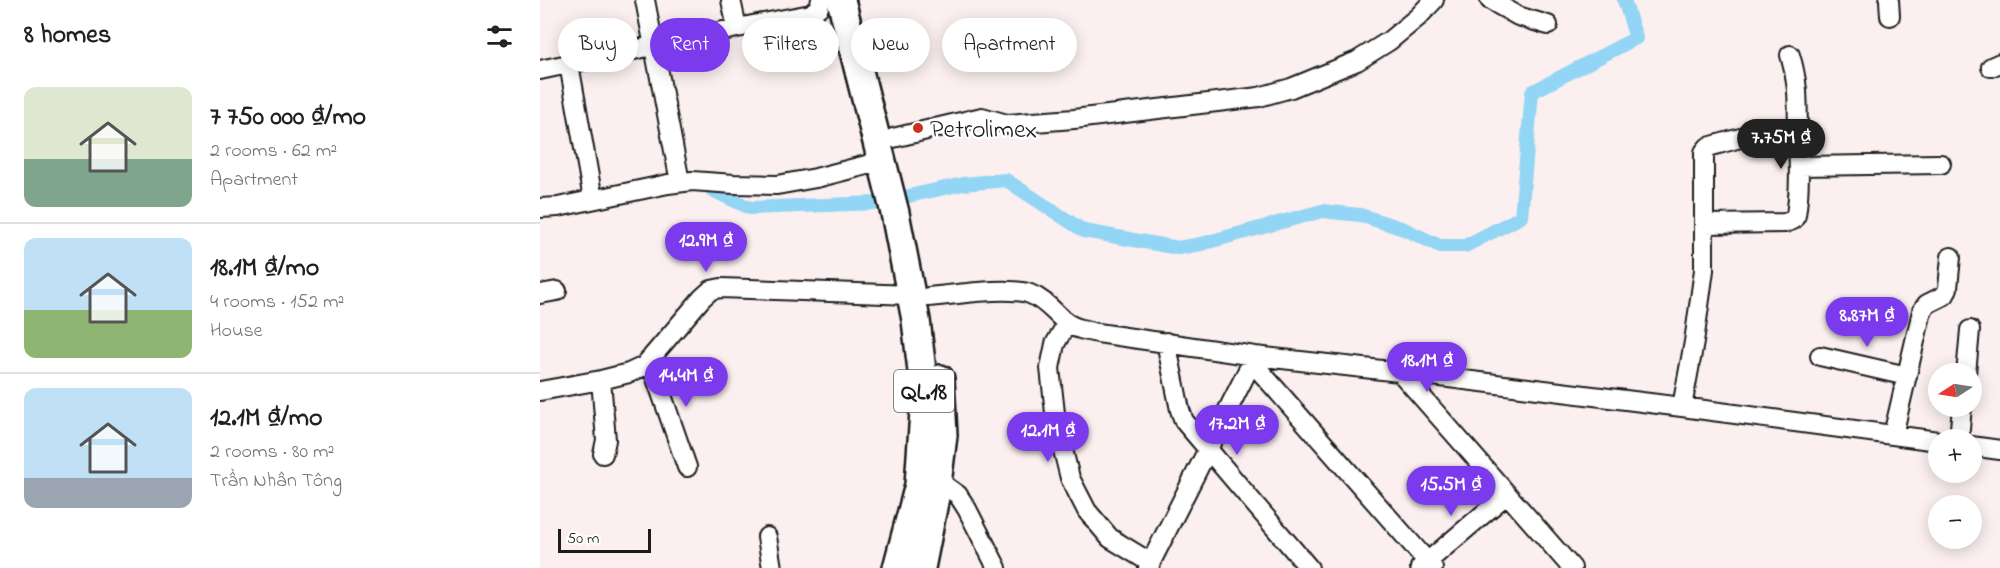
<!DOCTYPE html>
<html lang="en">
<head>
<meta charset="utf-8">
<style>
	body { margin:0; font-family:"Indie Flower",sans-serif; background:#f6f6f6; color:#202124; height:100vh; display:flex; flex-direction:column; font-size:22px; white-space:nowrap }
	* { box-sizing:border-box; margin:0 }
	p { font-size:20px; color:#757577 }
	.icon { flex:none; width:33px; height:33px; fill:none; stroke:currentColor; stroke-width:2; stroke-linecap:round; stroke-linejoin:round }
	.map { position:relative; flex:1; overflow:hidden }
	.drawer { display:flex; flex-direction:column; background:#fff; width:540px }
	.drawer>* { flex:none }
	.hud { position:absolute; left:18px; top:18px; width:570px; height:54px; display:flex; gap:12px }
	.needle { width:39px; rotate:258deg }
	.fabs { position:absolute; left:1388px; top:363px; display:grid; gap:12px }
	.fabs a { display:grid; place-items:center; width:54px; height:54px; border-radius:50%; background:#fff; box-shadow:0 3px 15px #0003; font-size:30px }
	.scale { position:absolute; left:18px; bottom:15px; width:93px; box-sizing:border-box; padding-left:6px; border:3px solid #1c1c1c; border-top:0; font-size:16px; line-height:21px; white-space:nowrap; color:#1c1c1c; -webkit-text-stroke:4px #fff; paint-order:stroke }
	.price { position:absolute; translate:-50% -51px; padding:0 14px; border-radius:21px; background:#7c3aed; color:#fff; font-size:20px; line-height:39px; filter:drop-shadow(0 2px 3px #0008) }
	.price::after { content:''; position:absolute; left:50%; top:36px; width:18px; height:14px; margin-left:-9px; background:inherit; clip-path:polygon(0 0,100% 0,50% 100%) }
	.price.on { background:#222; color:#fff }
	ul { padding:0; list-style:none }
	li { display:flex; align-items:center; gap:18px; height:150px; padding:0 24px }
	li+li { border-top:2px solid #e0e0e0 }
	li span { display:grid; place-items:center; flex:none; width:168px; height:120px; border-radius:12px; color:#555 }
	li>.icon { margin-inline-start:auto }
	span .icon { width:72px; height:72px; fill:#fffc; stroke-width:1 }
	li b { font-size:26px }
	h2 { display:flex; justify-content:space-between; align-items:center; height:72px; padding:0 24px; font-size:26px }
	.pill { padding:0 21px; border-radius:27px; background:#fff; box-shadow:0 3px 15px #0003; font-size:21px; line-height:54px }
	.pill.on { background:#7c3aed; color:#fff }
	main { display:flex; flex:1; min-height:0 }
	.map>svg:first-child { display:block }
</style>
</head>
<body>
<main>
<section class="drawer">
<h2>8 homes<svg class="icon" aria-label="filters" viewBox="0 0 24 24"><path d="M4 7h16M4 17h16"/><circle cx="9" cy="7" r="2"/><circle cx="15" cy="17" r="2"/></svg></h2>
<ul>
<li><span style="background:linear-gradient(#dfe7d0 60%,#7fa58c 0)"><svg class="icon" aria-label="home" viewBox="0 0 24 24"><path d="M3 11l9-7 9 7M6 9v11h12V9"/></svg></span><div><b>7 750 000 ₫/mo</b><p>2 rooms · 62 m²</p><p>Apartment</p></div></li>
<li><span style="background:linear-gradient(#bfe0f5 60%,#8fb573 0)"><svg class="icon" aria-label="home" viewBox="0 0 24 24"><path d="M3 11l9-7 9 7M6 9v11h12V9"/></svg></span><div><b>18.1M ₫/mo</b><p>4 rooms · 152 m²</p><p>House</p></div></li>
<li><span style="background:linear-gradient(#bfe0f5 75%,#9aa5b1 0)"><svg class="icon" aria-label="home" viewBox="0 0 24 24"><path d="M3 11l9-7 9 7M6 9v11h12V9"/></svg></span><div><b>12.1M ₫/mo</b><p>2 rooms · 80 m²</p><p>Trần Nhân Tông</p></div></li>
</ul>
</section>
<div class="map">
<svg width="1460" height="568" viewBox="0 0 1460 568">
	<rect width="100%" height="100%" fill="#fbefef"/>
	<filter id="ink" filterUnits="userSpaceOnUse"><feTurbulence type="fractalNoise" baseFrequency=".0167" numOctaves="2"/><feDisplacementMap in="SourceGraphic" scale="12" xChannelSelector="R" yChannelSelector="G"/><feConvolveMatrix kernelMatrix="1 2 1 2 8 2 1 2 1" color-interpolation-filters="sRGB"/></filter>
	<g filter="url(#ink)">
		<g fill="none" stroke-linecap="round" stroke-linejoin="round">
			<path stroke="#92d5f4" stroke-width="14" d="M 172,190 L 210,208 L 337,203 L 423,184 L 466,180 L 544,231 L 638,248 L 661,244 L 782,211 L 820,215 L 864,229 L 900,246 L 925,246 L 981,217 L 992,92 L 1096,38 L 1084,0"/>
			<defs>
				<path id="minor" d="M 105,0 L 140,182
					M 191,0 L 197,28
					M 950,0 L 978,16 L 1008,25
					M 1349,0 L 1350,16
					M 29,64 L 53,199
					M 1451,67 L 1460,63
					M 0,70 L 197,28 L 271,14 L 279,7 L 281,0
					M 353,138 L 442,117 L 467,124 L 534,119 L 719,97 L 751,88 L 817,61 L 849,41 L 878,17 L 894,0
					M 1259,166 L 1401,164
					M 0,208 L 18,207 L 128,184 L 152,181 L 194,184 L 237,185 L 276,178 L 342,161
					M 1164,224 L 1245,223 L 1253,220 L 1256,215 C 1260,190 1259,165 1258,139 C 1257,107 1260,87 1250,55
					M 0,294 L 17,291
					M 388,297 C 413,295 469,286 490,294 C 506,300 514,313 527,323 C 536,329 547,331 558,333 L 715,356 L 860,372 L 1142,407 L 1398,441
					M 527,323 L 515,344 L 510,368 L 516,422 L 530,478 L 547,511 L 570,538 L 611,563
					M 626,342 L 640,410 L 644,421 L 769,568
					M 1280,356 L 1367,376
					M 110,361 L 147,467
					M 712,362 L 893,568
					M 860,372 L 1032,568
					M 1426,374 L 1430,330
					M 61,380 L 66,440 L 63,454
					M 0,391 L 61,380 L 89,373 L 104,366 L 162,298 L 171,290 L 181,288 L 371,295
					M 1142,407 L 1154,342 L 1164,270 L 1164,152 L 1168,147 L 1204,137
					M 1353,435 L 1382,311 L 1387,304 L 1405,295 L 1408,288 L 1411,257
					M 1419,440 L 1422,406
					M 1431,446 L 1460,450
					M 397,480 L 418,495 L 427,509 L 457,568
					M 227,537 L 232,568
					M 608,568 L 715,356
					M 880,568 L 967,494"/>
				<path id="highway" d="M 301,0 L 355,213 L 376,320 L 385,397 L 379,485 L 357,568
					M 381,568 L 396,492 L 403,435 L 400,379"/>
			</defs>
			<use href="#minor" stroke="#1c1c1c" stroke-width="22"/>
			<use href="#highway" stroke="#1c1c1c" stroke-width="32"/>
			<use href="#minor" stroke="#fff" stroke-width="18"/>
			<use href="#highway" stroke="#fff" stroke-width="27"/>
		</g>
	</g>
	<circle fill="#c8321e" stroke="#fff" stroke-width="2" cx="378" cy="128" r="6"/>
	<g text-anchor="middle" stroke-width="5" stroke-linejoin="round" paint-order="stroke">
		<rect fill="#fff" stroke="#606060" stroke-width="1.5" x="354" y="370" width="60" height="42" rx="4.5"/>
		<g font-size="24" font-weight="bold" fill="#1c1c1c">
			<text x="384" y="399">QL.18</text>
		</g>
		<g font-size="26" fill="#1c1c1c" stroke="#fff" text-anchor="start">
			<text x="390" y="137">Petrolimex</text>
		</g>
	</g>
</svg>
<div class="fabs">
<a><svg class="needle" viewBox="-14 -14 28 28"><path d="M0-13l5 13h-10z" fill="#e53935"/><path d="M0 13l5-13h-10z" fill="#757577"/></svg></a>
<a>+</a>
<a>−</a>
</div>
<div class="scale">50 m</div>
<b class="price on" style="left:1241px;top:170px">7.75M ₫</b>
<b class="price" style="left:166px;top:273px">12.9M ₫</b>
<b class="price" style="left:1327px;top:348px">8.87M ₫</b>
<b class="price" style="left:887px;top:393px">18.1M ₫</b>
<b class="price" style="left:146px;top:408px">14.4M ₫</b>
<b class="price" style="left:697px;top:456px">17.2M ₫</b>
<b class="price" style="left:508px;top:463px">12.1M ₫</b>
<b class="price" style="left:911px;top:517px">15.5M ₫</b>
<div class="hud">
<a class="pill">Buy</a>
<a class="pill on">Rent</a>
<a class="pill">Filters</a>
<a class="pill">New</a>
<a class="pill">Apartment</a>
</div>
</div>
</main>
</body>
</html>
